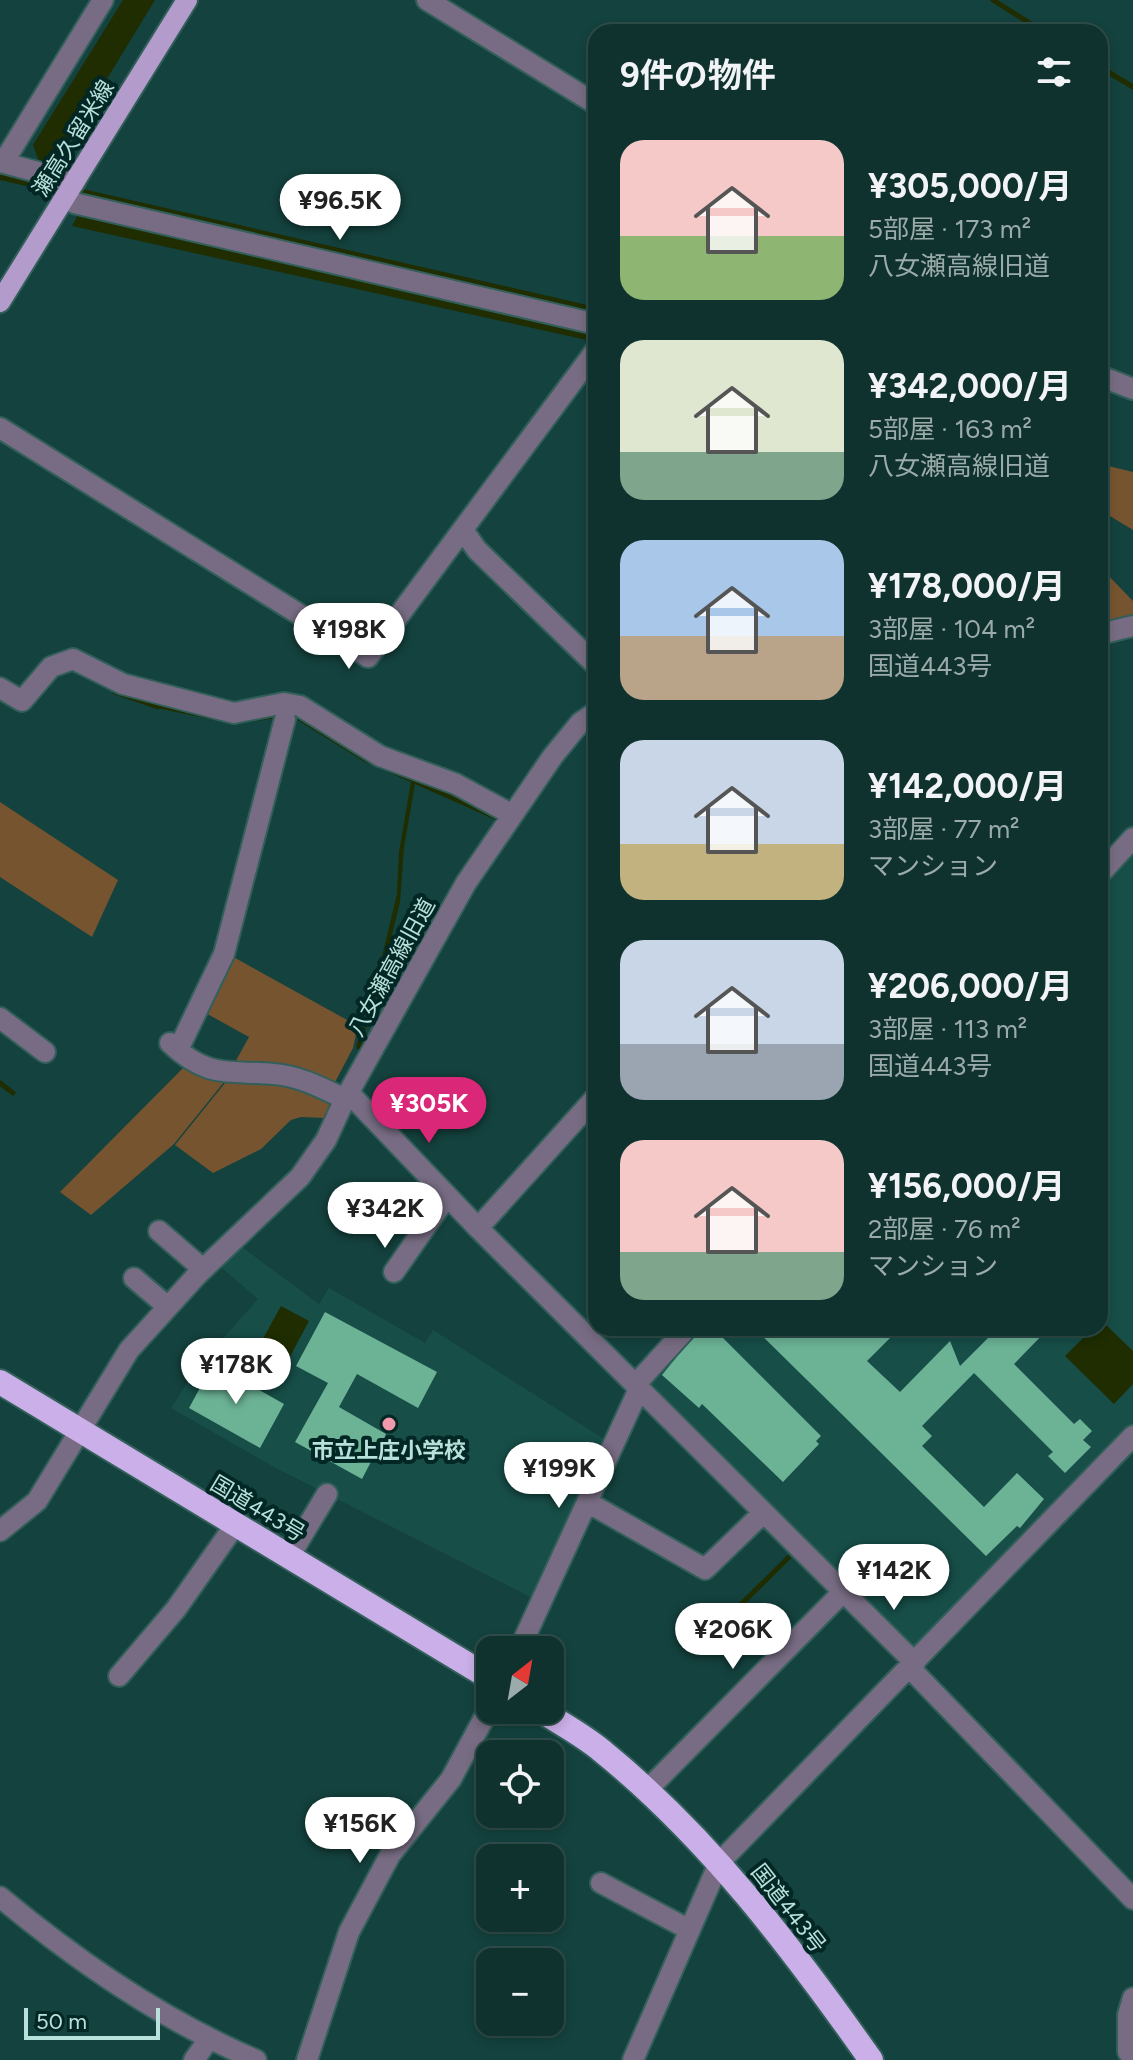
<!DOCTYPE html>
<html lang="ja">
<head>
<meta charset="utf-8">
<style>
	body { margin:0; font-family:Figtree,"Noto Sans JP",sans-serif; background:#1d3e3a; color:#f1f3f6; height:100vh; display:flex; flex-direction:column; font-size:30px; white-space:nowrap }
	* { box-sizing:border-box; margin:0 }
	p { font-size:26px; color:#9baaaa }
	.icon { flex:none; width:44px; height:44px; fill:none; stroke:currentColor; stroke-width:2; stroke-linecap:round; stroke-linejoin:round }
	.map { position:relative; flex:1; overflow:hidden }
	.sheet { position:absolute; left:588px; top:24px; width:520px; height:1312px; display:flex; flex-direction:column; background:#0f322e; border-radius:24px; box-shadow:0 4px 12px #0003,0 0 0 2px #2f4d4a }
	.sheet>* { flex:none }
	.needle { width:52px; rotate:31deg }
	.fabs { position:absolute; left:476px; top:1636px; display:grid; gap:16px }
	.fabs a { display:grid; place-items:center; width:88px; height:88px; border-radius:16px; background:#0f322e; box-shadow:0 4px 12px #0003,0 0 0 2px #2f4d4a; font-size:40px }
	.scale { position:absolute; left:24px; bottom:20px; width:136px; box-sizing:border-box; padding-left:8px; border:4px solid #b9e1db; border-top:0; font-size:22px; line-height:28px; white-space:nowrap; color:#b9e1db; -webkit-text-stroke:6px #022724; paint-order:stroke }
	.price { position:absolute; translate:-50% -68px; padding:0 18px; border-radius:28px; background:#fff; color:#222; font-size:26px; line-height:52px; filter:drop-shadow(0 2px 4px #0008) }
	.price::after { content:''; position:absolute; left:50%; top:48px; width:24px; height:18px; margin-left:-12px; background:inherit; clip-path:polygon(0 0,100% 0,50% 100%) }
	.price.selected { background:#db2777; color:#fff }
	ul { padding:0; list-style:none }
	li { display:flex; align-items:center; gap:24px; height:200px; padding:0 32px }
	li span { display:grid; place-items:center; flex:none; width:224px; height:160px; border-radius:24px; color:#555 }
	li>.icon { margin-inline-start:auto }
	span .icon { width:96px; height:96px; fill:#fffc; stroke-width:1 }
	li b { font-size:34px }
	h2 { display:flex; justify-content:space-between; align-items:center; height:96px; padding:0 32px; font-size:34px }
	.map>svg:first-child { display:block }
</style>
</head>
<body>
<div class="map">
<svg width="1133" height="2060" viewBox="0 0 1133 2060">
	<rect width="100%" height="100%" fill="#14423e"/>
	<path fill="#174e48" d="M 1133,847 L 1133,1428 L 910,1652 L 642,1383 L 693,1328 L 1100,1328 L 1100,883 Z
		M 239,1245 L 319,1304 L 329,1288 L 425,1343 L 433,1330 L 604,1439 L 534,1599 L 274,1467 L 171,1408 L 199,1365 L 258,1299 L 217,1264 Z"/>
	<path fill="#765430" d="M 1100,464 L 1133,472 L 1133,530 L 1100,510 Z
		M 1100,567 L 1133,601 L 1133,617 L 1100,624 Z
		M 0,802 L 118,880 L 92,937 L 0,877 Z
		M 228,954 L 358,1026 L 353,1048 L 334,1084 L 233,1066 L 249,1037 L 202,1011 Z
		M 187,1064 L 200,1073 L 224,1082 L 174,1144 L 91,1215 L 60,1192 Z
		M 238,1080 L 289,1082 L 332,1100 L 324,1118 L 301,1117 L 291,1120 L 261,1149 L 213,1173 L 175,1145 L 225,1083 Z"/>
	<path fill="#1f2d00" d="M 123,0 L 155,0 L 60,156 L 40,164 L 33,145 Z
		M 0,170 L 596,307 L 596,318 L 0,180 Z
		M 79,213 L 100,221 L 596,332 L 596,342 L 72,226 Z
		M 153,704 L 237,721 L 277,713 L 295,714 L 392,772 L 456,795 L 500,818 L 498,821 L 415,784 L 404,847 L 400,902 L 373,1012 L 369,1011 L 397,894 L 399,852 L 411,782 L 365,762 L 291,716 L 234,724 L 152,707 Z
		M 281,1306 L 309,1321 L 278,1379 L 249,1364 Z
		M 1101,1320 L 1133,1351 L 1133,1384 L 1114,1404 L 1065,1356 L 1093,1328 L 1100,1328 Z"/>
	<g fill="none" stroke-linecap="round" stroke-linejoin="round">
		<path stroke="#1f2d00" stroke-width="5" d="M 993,0 L 1044,32
			M 1100,67 L 1133,87
			M 115,692 L 158,707
			M 359,1047 L 363,1029
			M 0,1083 L 13,1093
			M 714,1631 L 788,1558"/>
	</g>
	<path fill="#6cb396" d="M 325,1312 L 437,1372 L 418,1408 L 357,1374 L 339,1407 L 386,1434 L 385,1436 L 390,1439 L 381,1455 L 374,1456 L 362,1479 L 295,1442 L 328,1383 L 296,1366 Z
		M 700,1328 L 713,1328 L 821,1436 L 816,1441 L 819,1444 L 783,1482 L 702,1404 L 699,1408 L 662,1375 Z
		M 754,1328 L 900,1328 L 867,1361 L 900,1392 L 950,1341 L 960,1366 L 998,1328 L 1049,1328 L 1014,1364 L 1074,1424 L 1080,1419 L 1092,1431 L 1083,1440 L 1091,1447 L 1065,1473 L 1048,1456 L 1053,1452 L 974,1373 L 922,1426 L 932,1436 L 922,1446 L 984,1507 L 1017,1473 L 1044,1499 L 1020,1528 L 1017,1526 L 986,1556 Z
		M 213,1364 L 284,1404 L 260,1448 L 189,1408 Z"/>
	<g fill="none" stroke-linecap="round" stroke-linejoin="round">
		<defs>
			<path id="minor" d="M 427,0 L 596,104
				M 0,162 L 75,182
				M 3,163 L 103,0
				M 74,203 L 596,324
				M 1100,376 L 1133,389
				M 0,428 L 368,657 L 596,350
				M 463,530 L 477,550 L 596,665
				M 1100,634 L 1133,626
				M 0,688 L 22,701 L 51,667 L 73,659 L 123,684 L 234,713 L 284,703 L 300,706 L 380,756 L 456,784 L 511,814
				M 1100,874 L 1133,838
				M 0,1018 L 45,1052
				M 170,1043 C 208,1079 227,1070 274,1074 C 300,1076 322,1088 345,1099
				M 178,1050 L 224,954 L 285,719
				M 349,1093 L 478,1228 L 915,1663
				M 478,1228 L 596,1097
				M 159,1231 L 203,1269
				M 394,1272 L 447,1196
				M 134,1278 L 168,1307
				M 635,1385 L 687,1328
				M 587,1502 L 705,1569 L 763,1513
				M 0,1531 L 37,1501 L 129,1350 L 198,1274 L 300,1177 L 326,1140 L 345,1099 L 466,883 L 553,756 L 580,723 L 596,712
				M 289,1557 L 327,1494
				M 519,1650 L 639,1389
				M 910,1668 L 1133,1899
				M 119,1676 L 176,1609 L 235,1525
				M 655,1782 L 843,1592
				M 601,1883 L 690,1930
				M 0,1897 C 78,1962 162,2020 256,2060
				M 1128,2052 L 1128,2015 L 1133,1998
				M 194,2060 L 209,2039
				M 307,2060 L 349,1932 L 390,1855 L 451,1779 L 490,1707
				M 633,2060 L 719,1863 L 1133,1436"/>
			<path id="major" d="M 0,302 L 187,0"/>
			<path id="highway" d="M 0,1382 L 490,1678
				M 540,1710 C 560,1723 583,1735 602,1751 C 709,1838 792,1948 871,2060"/>
		</defs>
		<use href="#minor" stroke="#325f5a" stroke-width="24"/>
		<use href="#major" stroke="#325f5a" stroke-width="24"/>
		<use href="#highway" stroke="#325f5a" stroke-width="28"/>
		<use href="#minor" stroke="#776c83" stroke-width="20"/>
		<use href="#major" stroke="#b39ccc" stroke-width="20"/>
		<use href="#highway" stroke="#caafe8" stroke-width="24"/>
	</g>
	<circle fill="#f29aad" stroke="#022724" stroke-width="3" cx="389" cy="1424" r="8"/>
	<g text-anchor="middle" stroke-width="8" stroke-linejoin="round" paint-order="stroke">
		<g font-size="22" fill="#b9e1db" stroke="#022724">
			<text transform="translate(73 138) rotate(-58)" y="8">瀬高久留米線</text>
			<text transform="translate(391 967) rotate(-61)" y="8">八女瀬高線旧道</text>
			<text transform="translate(258 1508) rotate(31)" y="8">国道443号</text>
			<text transform="translate(789 1908) rotate(52)" y="8">国道443号</text>
		</g>
		<g font-size="22" font-weight="bold" fill="#b9e1db" stroke="#022724">
			<text x="389" y="1458">市立上庄小学校</text>
		</g>
	</g>
</svg>
<div class="fabs">
<a><svg class="needle" viewBox="-14 -14 28 28"><path d="M0-13l5 13h-10z" fill="#e53935"/><path d="M0 13l5-13h-10z" fill="#9baaaa"/></svg></a>
<a><svg class="icon" aria-label="locate" viewBox="0 0 24 24"><circle cx="12" cy="12" r="6"/><path d="M12 2v4M12 18v4M2 12h4M18 12h4"/></svg></a>
<a>+</a>
<a>−</a>
</div>
<div class="scale">50 m</div>
<b class="price" style="left:340px;top:242px">¥96.5K</b>
<b class="price" style="left:349px;top:671px">¥198K</b>
<b class="price selected" style="left:429px;top:1145px">¥305K</b>
<b class="price" style="left:385px;top:1250px">¥342K</b>
<b class="price" style="left:236px;top:1406px">¥178K</b>
<b class="price" style="left:559px;top:1510px">¥199K</b>
<b class="price" style="left:894px;top:1612px">¥142K</b>
<b class="price" style="left:733px;top:1671px">¥206K</b>
<b class="price" style="left:360px;top:1865px">¥156K</b>
<section class="sheet">
<h2>9件の物件<svg class="icon" aria-label="filters" viewBox="0 0 24 24"><path d="M4 7h16M4 17h16"/><circle cx="9" cy="7" r="2"/><circle cx="15" cy="17" r="2"/></svg></h2>
<ul>
<li><span style="background:linear-gradient(#f6c9c9 60%,#8fb573 0)"><svg class="icon" aria-label="home" viewBox="0 0 24 24"><path d="M3 11l9-7 9 7M6 9v11h12V9"/></svg></span><div><b>¥305,000/月</b><p>5部屋 · 173 m²</p><p>八女瀬高線旧道</p></div></li>
<li><span style="background:linear-gradient(#dfe7d0 70%,#7fa58c 0)"><svg class="icon" aria-label="home" viewBox="0 0 24 24"><path d="M3 11l9-7 9 7M6 9v11h12V9"/></svg></span><div><b>¥342,000/月</b><p>5部屋 · 163 m²</p><p>八女瀬高線旧道</p></div></li>
<li><span style="background:linear-gradient(#a9c7e8 60%,#b9a48a 0)"><svg class="icon" aria-label="home" viewBox="0 0 24 24"><path d="M3 11l9-7 9 7M6 9v11h12V9"/></svg></span><div><b>¥178,000/月</b><p>3部屋 · 104 m²</p><p>国道443号</p></div></li>
<li><span style="background:linear-gradient(#c9d6e8 65%,#c2b280 0)"><svg class="icon" aria-label="home" viewBox="0 0 24 24"><path d="M3 11l9-7 9 7M6 9v11h12V9"/></svg></span><div><b>¥142,000/月</b><p>3部屋 · 77 m²</p><p>マンション</p></div></li>
<li><span style="background:linear-gradient(#c9d6e8 65%,#9aa5b1 0)"><svg class="icon" aria-label="home" viewBox="0 0 24 24"><path d="M3 11l9-7 9 7M6 9v11h12V9"/></svg></span><div><b>¥206,000/月</b><p>3部屋 · 113 m²</p><p>国道443号</p></div></li>
<li><span style="background:linear-gradient(#f6c9c9 70%,#7fa58c 0)"><svg class="icon" aria-label="home" viewBox="0 0 24 24"><path d="M3 11l9-7 9 7M6 9v11h12V9"/></svg></span><div><b>¥156,000/月</b><p>2部屋 · 76 m²</p><p>マンション</p></div></li>
</ul>
</section>
</div>
</body>
</html>
